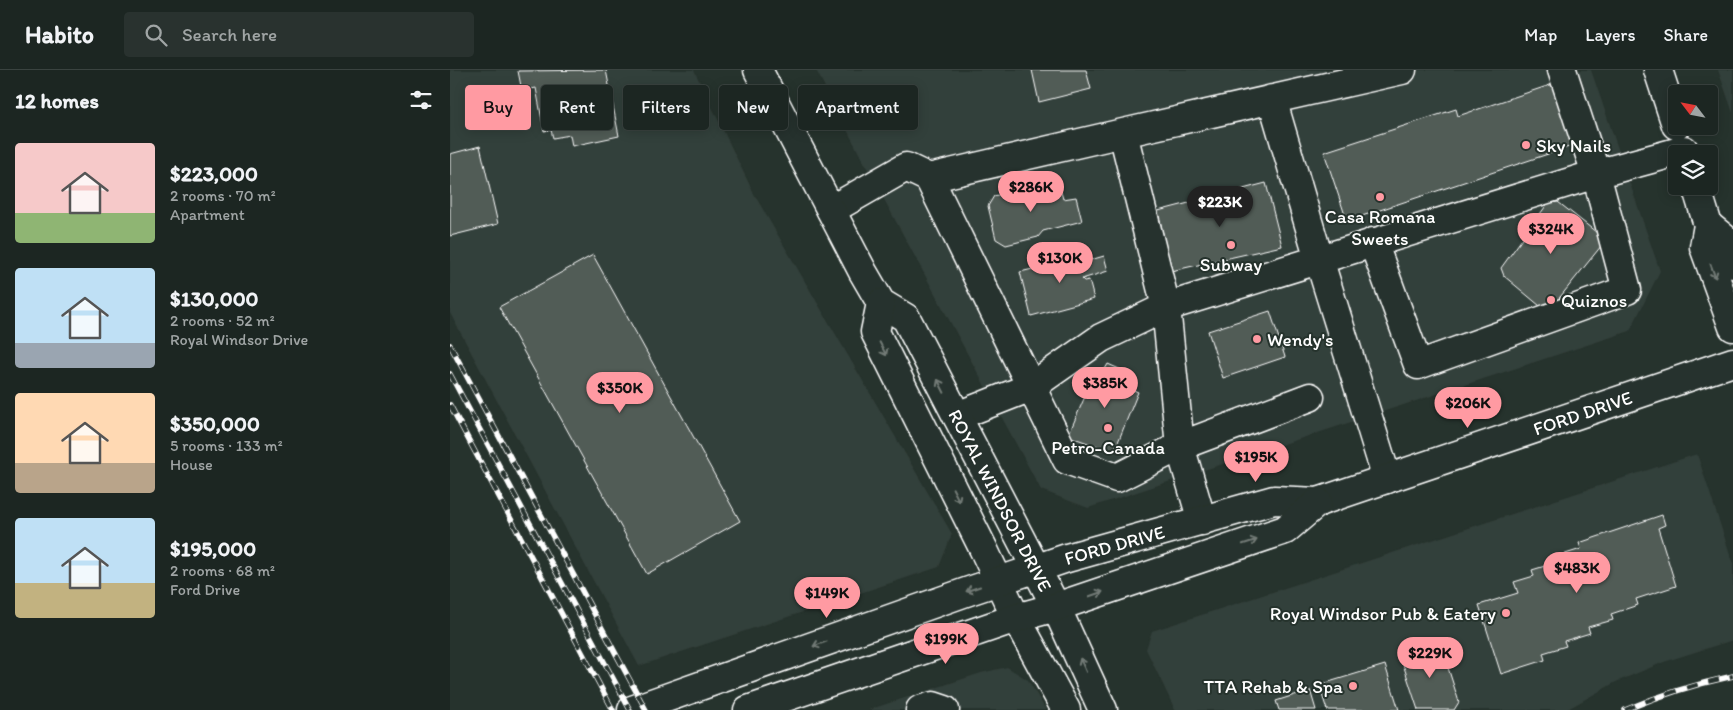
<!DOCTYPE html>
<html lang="en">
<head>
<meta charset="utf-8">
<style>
	body { margin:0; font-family:Itim,sans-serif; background:#29322f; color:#f1f3f6; height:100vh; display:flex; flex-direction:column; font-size:19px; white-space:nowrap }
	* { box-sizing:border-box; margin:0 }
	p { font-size:16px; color:#a0a5a5 }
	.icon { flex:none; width:28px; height:28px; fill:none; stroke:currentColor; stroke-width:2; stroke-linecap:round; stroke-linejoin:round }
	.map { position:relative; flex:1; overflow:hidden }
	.side { display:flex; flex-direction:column; background:#1c2622; width:450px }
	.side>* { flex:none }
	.guide { position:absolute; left:15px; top:15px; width:475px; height:45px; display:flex; gap:10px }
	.needle { width:32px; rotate:302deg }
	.controls { position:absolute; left:1218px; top:15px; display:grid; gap:10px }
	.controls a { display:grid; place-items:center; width:50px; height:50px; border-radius:5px; background:#1c2622; box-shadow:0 2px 12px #0003,0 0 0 1px #3a4340; font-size:25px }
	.price { position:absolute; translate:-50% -42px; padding:0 11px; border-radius:18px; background:#ff9aa2; color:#111; font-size:16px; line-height:32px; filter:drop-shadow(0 1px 2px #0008) }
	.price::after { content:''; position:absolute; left:50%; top:30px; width:15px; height:11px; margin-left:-8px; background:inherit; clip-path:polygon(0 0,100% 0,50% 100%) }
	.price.selected { background:#222; color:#fff }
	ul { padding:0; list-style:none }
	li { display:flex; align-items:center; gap:15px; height:125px; padding:0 15px }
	li span { display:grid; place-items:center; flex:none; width:140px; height:100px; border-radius:5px; color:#555 }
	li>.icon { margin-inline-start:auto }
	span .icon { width:60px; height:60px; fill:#fffc; stroke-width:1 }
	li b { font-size:21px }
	h2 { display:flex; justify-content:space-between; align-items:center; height:60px; padding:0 15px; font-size:21px }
	.pill { padding:0 18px; border-radius:5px; background:#1c2622; box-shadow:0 2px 12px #0003,0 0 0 1px #3a4340; font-size:18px; line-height:45px }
	.pill.selected { background:#ff9aa2; color:#111 }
	header { display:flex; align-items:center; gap:30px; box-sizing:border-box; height:70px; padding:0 25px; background:#1c2622; border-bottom:1px solid #3a4340 }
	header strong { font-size:24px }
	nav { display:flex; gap:28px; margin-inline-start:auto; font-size:18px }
	.search { width:350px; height:45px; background:#29322f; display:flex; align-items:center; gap:12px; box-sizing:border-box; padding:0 18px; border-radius:5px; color:#a0a5a5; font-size:19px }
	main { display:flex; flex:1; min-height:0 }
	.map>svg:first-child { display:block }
</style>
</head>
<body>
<header>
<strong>Habito</strong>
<div class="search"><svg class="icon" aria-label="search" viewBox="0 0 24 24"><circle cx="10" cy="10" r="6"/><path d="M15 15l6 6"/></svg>Search here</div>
<nav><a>Map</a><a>Layers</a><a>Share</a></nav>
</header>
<main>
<section class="side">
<h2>12 homes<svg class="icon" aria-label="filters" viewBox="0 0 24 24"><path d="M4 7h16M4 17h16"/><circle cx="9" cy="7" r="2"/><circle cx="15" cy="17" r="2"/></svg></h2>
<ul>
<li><span style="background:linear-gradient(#f6c9c9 70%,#8fb573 0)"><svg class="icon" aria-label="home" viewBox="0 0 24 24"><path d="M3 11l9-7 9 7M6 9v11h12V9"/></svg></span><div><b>$223,000</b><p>2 rooms · 70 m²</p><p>Apartment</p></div></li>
<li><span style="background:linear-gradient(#bfe0f5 75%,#9aa5b1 0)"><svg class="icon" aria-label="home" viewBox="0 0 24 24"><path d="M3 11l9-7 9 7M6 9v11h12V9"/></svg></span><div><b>$130,000</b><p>2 rooms · 52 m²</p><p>Royal Windsor Drive</p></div></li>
<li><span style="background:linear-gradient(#ffd9b3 70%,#b9a48a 0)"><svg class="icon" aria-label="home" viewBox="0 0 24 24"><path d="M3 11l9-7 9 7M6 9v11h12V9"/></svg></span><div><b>$350,000</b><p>5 rooms · 133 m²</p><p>House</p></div></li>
<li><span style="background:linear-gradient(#bfe0f5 65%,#c2b280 0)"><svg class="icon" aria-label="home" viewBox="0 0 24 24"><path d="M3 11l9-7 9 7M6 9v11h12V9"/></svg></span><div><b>$195,000</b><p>2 rooms · 68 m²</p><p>Ford Drive</p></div></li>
</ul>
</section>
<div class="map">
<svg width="1283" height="640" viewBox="0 0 1283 640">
	<rect width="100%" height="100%" fill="#26332d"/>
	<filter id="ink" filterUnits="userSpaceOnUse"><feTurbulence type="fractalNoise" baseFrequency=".02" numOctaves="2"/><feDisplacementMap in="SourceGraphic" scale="10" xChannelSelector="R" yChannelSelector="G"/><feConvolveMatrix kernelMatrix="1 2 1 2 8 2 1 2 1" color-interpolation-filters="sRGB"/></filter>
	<g filter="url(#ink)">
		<path fill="#333f3a" d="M 0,0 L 244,0 L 304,124 L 502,464 L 489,497 L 189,596 L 0,243 Z
			M 366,0 L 1141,0 L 1210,201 L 1180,261 L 638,438 L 591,420 L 409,83 Z
			M 1268,0 L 1283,0 L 1283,43 Z
			M 1247,384 L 1283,493 L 1283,570 L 1214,592 L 1166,612 L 1116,640 L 725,640 L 696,579 L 702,561 Z
			M 557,597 L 578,610 L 596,640 L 418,640 L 531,603 Z"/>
		<path fill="#515c57" stroke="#fff" d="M 156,0 L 169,66 L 122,76 L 120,65 L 103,68 L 101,60 L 94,61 L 86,18 L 72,21 L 68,1 Z
			M 582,0 L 636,0 L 641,19 L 589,32 Z
			M 1106,13 L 1125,75 L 897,151 L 874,82 L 1006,39 L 1008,46 Z
			M 30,76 L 48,154 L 0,166 L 0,84 Z
			M 816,113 L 832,176 L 721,201 L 708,141 Z
			M 609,115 L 613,129 L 626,127 L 632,151 L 593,161 L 588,167 L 556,175 L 546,169 L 538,136 L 544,126 L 578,117 L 585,121 Z
			M 1108,132 L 1151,166 L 1152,175 L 1102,237 L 1090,236 L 1054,206 L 1051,198 L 1098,133 Z
			M 143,185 L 290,451 L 197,504 L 49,237 Z
			M 654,186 L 658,201 L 632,209 L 634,211 L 639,210 L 644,229 L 581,246 L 570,202 L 626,189 L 627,194 Z
			M 820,241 L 835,287 L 773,308 L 758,261 Z
			M 658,294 L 683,305 L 677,317 L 688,322 L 664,382 L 618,366 L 645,303 L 651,306 Z
			M 1212,445 L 1215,455 L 1208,458 L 1226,516 L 1186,529 L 1188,535 L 1161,544 L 1163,550 L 1138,557 L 1140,563 L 1114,571 L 1116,576 L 1093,583 L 1095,590 L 1051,604 L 1029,535 L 1068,523 L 1064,512 L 1084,506 L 1082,500 L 1108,492 L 1106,487 L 1131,479 L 1129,473 Z
			M 977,574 L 980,580 L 991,576 L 1009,632 L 1004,640 L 968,640 L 951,588 L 962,585 L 960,579 Z
			M 935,595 L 949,640 L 877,640 L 869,615 Z
			M 860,620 L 866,640 L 829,640 L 826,631 Z"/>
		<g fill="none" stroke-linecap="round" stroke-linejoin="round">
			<defs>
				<path id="minor" d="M 1208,0 L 1226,55
					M 822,29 L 869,189 L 937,409
					M 673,63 L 952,0
					M 479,108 L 673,63 L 716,237 L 730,376 L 752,451
					M 1246,116 L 1258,155 L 1254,177 L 1283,257
					M 381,140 L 456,97 L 479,108 L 617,390 L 667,408 L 730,376 L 860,327
					M 1258,155 L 1274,168 L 1283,194
					M 923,172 L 968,295 L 1177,220 L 1146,104 L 1234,80
					M 507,346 L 581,317 L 651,268 L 716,237 L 1146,104 L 1112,0
					M 470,640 L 483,636 L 495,640"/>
				<g id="major">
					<path id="s1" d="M 308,0 L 413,202 L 431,233 L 456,248 L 606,537 L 653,640"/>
					<path d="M 431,233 L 425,262 L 533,478 L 566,548 L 616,640"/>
					<path id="s2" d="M 182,640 L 519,521 L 617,488 L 824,430 L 868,432 L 1283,292"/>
					<path d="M 298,640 L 566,548 L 606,537 L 835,460 L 868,432"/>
				</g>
			</defs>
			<use href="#minor" stroke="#fff" stroke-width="31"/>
			<use href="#major" stroke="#fff" stroke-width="31"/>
			<use href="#minor" stroke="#26332d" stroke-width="28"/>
			<use href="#major" stroke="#26332d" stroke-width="28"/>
			<defs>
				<path id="rail" d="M 0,275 L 196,640
					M 0,304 L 180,640
					M 0,335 L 163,640
					M 1175,640 C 1210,625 1246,614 1283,606"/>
			</defs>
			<use href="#rail" stroke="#fff" stroke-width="5.5"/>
			<use href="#rail" stroke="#26332d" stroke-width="4" stroke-dasharray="11" stroke-linecap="butt"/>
		</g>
		<defs><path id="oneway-shaft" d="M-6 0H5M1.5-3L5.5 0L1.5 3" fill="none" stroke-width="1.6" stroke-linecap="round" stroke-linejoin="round" transform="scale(1.25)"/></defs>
		<g stroke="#727a76">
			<use href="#oneway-shaft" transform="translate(1263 201) rotate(70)"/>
			<use href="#oneway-shaft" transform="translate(433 279) rotate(63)"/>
			<use href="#oneway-shaft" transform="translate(491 316) rotate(-117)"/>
			<use href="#oneway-shaft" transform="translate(506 425) rotate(63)"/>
			<use href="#oneway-shaft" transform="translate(800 472) rotate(-18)"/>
			<use href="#oneway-shaft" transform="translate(523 519) rotate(161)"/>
			<use href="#oneway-shaft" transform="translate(646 524) rotate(-19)"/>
			<use href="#oneway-shaft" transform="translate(370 574) rotate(160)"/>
			<use href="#oneway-shaft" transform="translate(633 595) rotate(-114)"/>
		</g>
	</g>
	<g fill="#ff9aa2" stroke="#26332d" stroke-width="2">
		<circle cx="1076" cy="75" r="5"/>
		<circle cx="930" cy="127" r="5"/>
		<circle cx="781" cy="175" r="5"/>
		<circle cx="1101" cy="230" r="5"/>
		<circle cx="807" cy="269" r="5"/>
		<circle cx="658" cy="358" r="5"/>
		<circle cx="1056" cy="543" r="5"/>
		<circle cx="903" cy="616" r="5"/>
	</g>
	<g text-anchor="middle" stroke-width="4" stroke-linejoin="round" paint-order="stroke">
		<g font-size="19" fill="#fff" stroke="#26332d" text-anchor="start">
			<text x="1086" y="82">Sky Nails</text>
			<text x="930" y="153" text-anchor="middle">Casa Romana<tspan x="930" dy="22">Sweets</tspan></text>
			<text x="781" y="201" text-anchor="middle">Subway</text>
			<text x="1111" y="237">Quiznos</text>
			<text x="817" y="276">Wendy's</text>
			<text x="658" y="384" text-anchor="middle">Petro-Canada</text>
			<text x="1046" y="550" text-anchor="end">Royal Windsor Pub &amp; Eatery</text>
			<text x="893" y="623" text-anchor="end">TTA Rehab &amp; Spa</text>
		</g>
		<g font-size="19" fill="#fff" stroke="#26332d">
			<text dy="7" stroke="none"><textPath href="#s2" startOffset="999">FORD DRIVE</textPath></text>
			<text dy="7" stroke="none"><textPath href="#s1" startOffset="498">ROYAL WINDSOR DRIVE</textPath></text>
			<text dy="7" stroke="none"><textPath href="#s2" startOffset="510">FORD DRIVE</textPath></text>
		</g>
	</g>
</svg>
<div class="controls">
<a><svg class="needle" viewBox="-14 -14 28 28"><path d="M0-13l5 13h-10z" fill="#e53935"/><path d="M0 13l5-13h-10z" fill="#a0a5a5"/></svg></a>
<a><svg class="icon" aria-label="layers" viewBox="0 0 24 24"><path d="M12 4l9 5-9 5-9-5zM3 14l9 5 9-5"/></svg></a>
</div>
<b class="price" style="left:581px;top:143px">$286K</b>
<b class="price selected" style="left:770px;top:158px">$223K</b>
<b class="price" style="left:1101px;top:185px">$324K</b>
<b class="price" style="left:610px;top:214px">$130K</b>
<b class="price" style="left:655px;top:339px">$385K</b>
<b class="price" style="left:170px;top:344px">$350K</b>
<b class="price" style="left:1018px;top:359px">$206K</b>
<b class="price" style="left:806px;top:413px">$195K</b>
<b class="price" style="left:1127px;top:524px">$483K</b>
<b class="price" style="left:377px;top:549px">$149K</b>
<b class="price" style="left:496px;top:595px">$199K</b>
<b class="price" style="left:980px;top:609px">$229K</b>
<div class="guide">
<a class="pill selected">Buy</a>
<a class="pill">Rent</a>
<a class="pill">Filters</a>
<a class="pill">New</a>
<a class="pill">Apartment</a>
</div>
</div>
</main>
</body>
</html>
